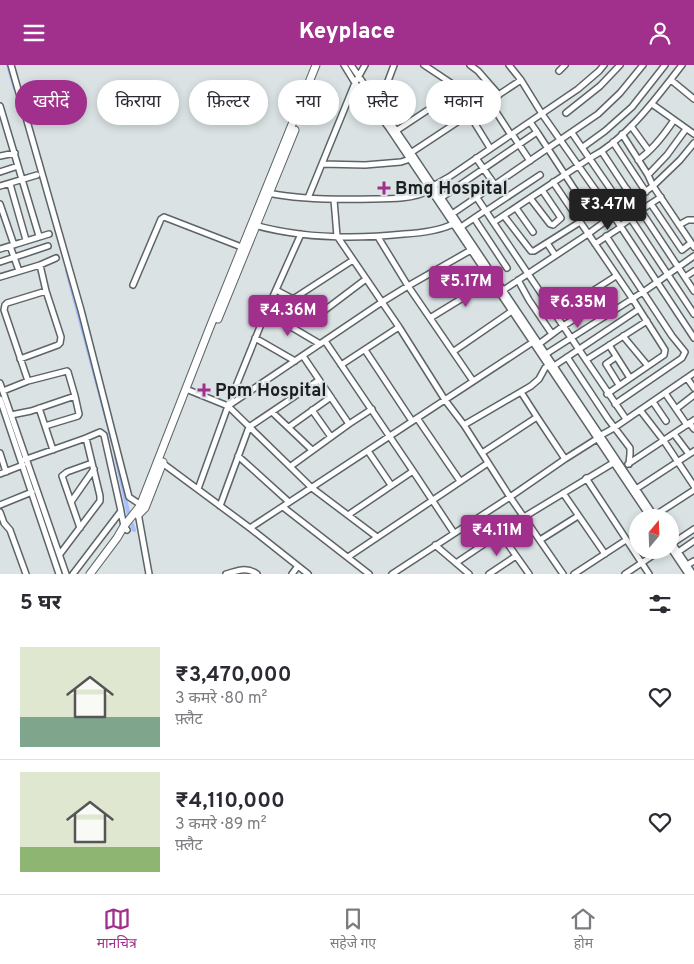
<!DOCTYPE html>
<html lang="hi">
<head>
<meta charset="utf-8">
<style>
	body { margin:0; font-family:Overpass,"Noto Sans Devanagari",sans-serif; background:#f2f2f3; color:#2b2b33; height:100vh; display:flex; flex-direction:column; font-size:19px; white-space:nowrap }
	* { box-sizing:border-box; margin:0 }
	p { font-size:16px; color:#7c7c81 }
	.icon { flex:none; width:28px; height:28px; fill:none; stroke:currentColor; stroke-width:2; stroke-linecap:round; stroke-linejoin:round }
	.map { position:relative; height:509px; overflow:hidden }
	.panel { display:flex; flex-direction:column; background:#fff; flex:1 }
	.panel>* { flex:none }
	.hud { position:absolute; left:15px; top:15px; width:665px; height:45px; display:flex; gap:10px }
	.needle { width:32px; rotate:19deg }
	.controls { position:absolute; left:629px; top:444px; display:grid; gap:10px }
	.controls a { display:grid; place-items:center; width:50px; height:50px; border-radius:50%; background:#fff; box-shadow:0 2px 8px #0003; font-size:25px }
	.price { position:absolute; translate:-50% -42px; padding:0 11px; border-radius:5px; background:#a12f8c; color:#fff; font-size:16px; line-height:32px; filter:drop-shadow(0 1px 2px #0008) }
	.price::after { content:''; position:absolute; left:50%; top:30px; width:15px; height:11px; margin-left:-8px; background:inherit; clip-path:polygon(0 0,100% 0,50% 100%) }
	.price.active { background:#222; color:#fff }
	ul { padding:0; list-style:none }
	li { display:flex; align-items:center; gap:15px; height:125px; padding:0 20px }
	li+li { border-top:1px solid #e1e1e2 }
	li span { display:grid; place-items:center; flex:none; width:140px; height:100px; border-radius:0px; color:#555 }
	li>.icon { margin-inline-start:auto }
	span .icon { width:60px; height:60px; fill:#fffc; stroke-width:1 }
	li b { font-size:21px }
	h2 { display:flex; justify-content:space-between; align-items:center; height:60px; padding:0 20px; font-size:21px }
	.tag { padding:0 18px; border-radius:22px; background:#fff; box-shadow:0 2px 8px #0003; font-size:18px; line-height:45px }
	.tag.active { background:#a12f8c; color:#fff }
	header { display:flex; justify-content:space-between; align-items:center; height:65px; padding:0 20px; background:#a12f8c; color:#fff; font-size:22px; font-weight:800 }
	.menu { display:flex; justify-content:space-around; align-items:center; height:70px; border-top:1px solid #e1e1e2; background:#fff; font-size:14px; color:#7c7c81 }
	.menu a { display:grid; justify-items:center; gap:2px }
	.menu .active { color:#a12f8c }
	.map>svg:first-child { display:block }
</style>
</head>
<body>
<header><svg class="icon" aria-label="menu" viewBox="0 0 24 24"><path d="M4 6h16M4 12h16M4 18h16"/></svg>Keyplace<svg class="icon" aria-label="person" viewBox="0 0 24 24"><circle cx="12" cy="8" r="4"/><path d="M4 21q1-7 8-7t8 7"/></svg></header>
<div class="map">
<svg width="694" height="509" viewBox="0 0 694 509">
	<rect width="100%" height="100%" fill="#dae2e4"/>
	<g fill="none" stroke-linecap="round" stroke-linejoin="round">
		<path stroke="#a5c0fc" stroke-width="4" d="M 8,0 L 15,24
			M 67,206 L 113,378
			M 116,392 L 129,451 L 134,465"/>
		<defs>
			<path id="minor" d="M 11,0 L 81,245 L 129,432 L 141,440
				M 344,0 L 355,18 L 389,63 L 650,452
				M 351,0 L 406,80 L 655,452
				M 470,0 L 478,6 L 499,30
				M 509,0 L 521,15 L 542,49 L 613,150 L 694,273
				M 559,6 L 565,0
				M 671,15 L 694,34
				M 489,36 L 511,70
				M 375,38 L 380,35 L 382,32 L 394,0
				M 652,39 L 694,69
				M 0,41 L 39,171
				M 566,48 L 600,21 L 620,0
				M 469,49 L 490,83
				M 631,61 L 649,86
				M 396,66 L 458,25 L 457,22 L 424,0
				M 537,67 L 590,148
				M 572,68 L 616,132
				M 512,69 L 530,96
				M 622,69 L 648,110 L 653,121 L 694,182
				M 613,77 L 646,127
				M 583,82 L 605,66 L 632,42 L 665,0
				M 602,87 L 694,226
				M 409,89 L 521,15
				M 0,91 L 15,88
				M 476,93 L 495,120
				M 638,95 C 653,85 664,70 674,55
				M 322,99 L 365,100 L 401,97 L 410,94
				M 0,107 L 18,101
				M 648,110 L 667,90 L 686,64
				M 553,117 L 632,233 L 665,285 L 664,290 L 607,329
				M 10,119 L 26,175
				M 0,121 L 37,110
				M 433,121 L 449,112 L 578,24 L 599,6 L 604,0
				M 268,128 C 302,135 338,135 373,134 C 393,134 413,134 431,125
				M 308,133 L 355,18 L 365,0
				M 441,133 L 537,67 L 530,57
				M 477,133 L 586,295
				M 530,133 L 550,159 L 553,160 L 561,153 L 542,125
				M 334,135 L 337,171 L 399,262 L 445,335 L 464,360 L 510,432 L 563,509
				M 0,139 L 14,180
				M 606,139 L 627,124
				M 651,139 L 682,185 L 691,178
				M 516,143 L 533,167
				M 641,145 L 661,132
				M 486,146 L 540,110
				M 452,149 L 598,49 L 620,28 L 643,0
				M 504,151 L 531,186 L 534,186 L 580,157
				M 474,153 L 507,203
				M 631,154 L 694,249
				M 494,157 L 590,93 C 627,74 657,32 682,0
				M 254,160 C 301,173 356,174 404,169 C 421,168 439,166 453,159
				M 679,160 L 688,155 L 694,155
				M 620,161 L 642,146
				M 461,162 L 486,145
				M 606,171 L 672,271 L 685,287 L 682,293 L 615,339
				M 378,172 L 408,221 L 473,316
				M 547,178 L 555,190
				M 595,179 L 621,162
				M 10,181 L 19,206
				M 0,184 L 49,169
				M 0,197 L 48,181
				M 0,212 L 40,200 L 56,193
				M 685,212 L 694,206
				M 518,215 L 529,235 L 552,269
				M 133,220 L 161,154 L 164,152 L 244,183
				M 276,225 L 293,234 L 315,248 L 321,248 L 366,214
				M 502,226 L 588,169 L 653,121 L 680,95 L 694,78
				M 293,234 L 353,195
				M 266,247 L 320,279
				M 555,250 L 616,211
				M 430,253 L 492,215
				M 623,271 L 648,301
				M 255,273 L 295,296
				M 325,276 L 413,406 L 454,468
				M 539,279 L 563,261 L 607,234
				M 609,280 L 630,313
				M 365,285 L 412,356
				M 454,286 L 512,246
				M 546,289 L 646,225 L 694,191
				M 303,291 L 349,359
				M 567,292 L 608,354 L 630,383 L 630,389 L 629,399
				M 616,292 L 606,299 L 619,320
				M 20,294 L 58,280 L 60,278 L 61,272 L 46,226 L 40,200
				M 341,300 L 399,262
				M 554,301 L 639,244
				M 687,313 L 694,323
				M 28,316 L 4,245 L 5,240 L 7,238 L 46,226
				M 0,318 L 66,509
				M 186,324 L 228,341 L 312,423 L 377,472
				M 3,326 L 28,316 L 67,306 L 68,307 L 75,331 L 79,349 L 78,351 L 45,361
				M 521,327 L 537,352 L 565,394
				M 665,328 L 687,360
				M 0,334 L 59,509
				M 653,337 L 666,356
				M 228,341 L 382,237 L 408,221 L 471,185
				M 39,343 L 53,385
				M 676,344 L 694,330
				M 312,345 L 331,372
				M 640,345 L 664,376 L 694,421
				M 272,347 L 312,385
				M 11,350 L 31,346 L 75,331
				M 417,353 L 460,416
				M 626,354 L 586,295 L 647,256
				M 689,358 L 694,364
				M 464,360 L 531,321 L 539,314 L 545,303 L 549,300
				M 289,362 L 331,332
				M 674,369 L 689,389
				M 368,386 L 391,420
				M 0,388 L 6,407
				M 482,388 L 537,352
				M 238,391 L 289,437
				M 21,396 L 86,373 L 100,367 L 104,370 L 121,446 L 73,509
				M 161,397 L 250,463 L 308,509
				M 628,399 L 694,355
				M 291,401 L 349,359 L 372,344
				M 0,409 L 23,400
				M 586,413 L 649,509
				M 198,424 L 228,341 L 266,247 L 301,169
				M 636,424 L 694,386
				M 563,428 L 605,489
				M 71,437 L 94,404
				M 0,440 L 32,427
				M 220,441 L 249,362 L 319,315
				M 283,442 L 369,509
				M 0,447 L 4,458 L 10,465 L 26,509
				M 121,447 L 124,461 L 127,465
				M 138,448 L 149,509
				M 348,450 L 413,406
				M 654,451 L 694,425
				M 80,463 L 62,411 L 67,407 L 92,398
				M 250,463 L 533,277
				M 500,468 L 529,509
				M 540,475 L 578,451
				M 670,475 L 693,509
				M 435,480 L 469,509
				M 670,480 L 694,464
				M 670,482 L 688,509
				M 678,487 L 694,476
				M 60,489 L 100,436 L 100,431 L 86,373
				M 348,492 L 488,398
				M 456,498 L 524,452 L 613,398
				M 687,500 L 694,496
				M 226,509 C 237,506 246,501 257,509
				M 292,509 L 298,501
				M 392,509 L 510,432 L 565,394 L 595,375 L 603,369 L 614,363 L 694,308
				M 489,509 L 516,491
				M 574,509 L 626,475
				M 625,509 L 661,485"/>
			<path id="major" d="M 218,254 L 295,65
				M 138,450 L 145,443 L 163,397
				M 90,509 L 117,473 L 124,461 L 140,441 L 210,262 L 316,0"/>
		</defs>
		<use href="#minor" stroke="#5d6467" stroke-width="8"/>
		<use href="#major" stroke="#5d6467" stroke-width="9"/>
		<use href="#minor" stroke="#fff" stroke-width="5"/>
		<use href="#major" stroke="#fff" stroke-width="7"/>
	</g>
	<g fill="#a12f8c" stroke="#dae2e4" stroke-width="2">
		<path d="M381.5 115.5h5v5h5v5h-5v5h-5v-5h-5v-5h5z"/>
		<path d="M201.5 317.5h5v5h5v5h-5v5h-5v-5h-5v-5h5z"/>
	</g>
	<g text-anchor="middle" stroke-width="4.5" stroke-linejoin="round" paint-order="stroke">
		<g font-size="18" font-weight="bold" fill="#1c1f20" stroke="#dae2e4" text-anchor="start">
			<text x="395" y="129">Bmg Hospital</text>
			<text x="215" y="331">Ppm Hospital</text>
		</g>
	</g>
</svg>
<div class="controls">
<a><svg class="needle" viewBox="-14 -14 28 28"><path d="M0-13l5 13h-10z" fill="#e53935"/><path d="M0 13l5-13h-10z" fill="#7c7c81"/></svg></a>
</div>
<b class="price active" style="left:608px;top:166px">₹3.47M</b>
<b class="price" style="left:466px;top:243px">₹5.17M</b>
<b class="price" style="left:578px;top:264px">₹6.35M</b>
<b class="price" style="left:288px;top:272px">₹4.36M</b>
<b class="price" style="left:497px;top:492px">₹4.11M</b>
<div class="hud">
<a class="tag active">खरीदें</a>
<a class="tag">किराया</a>
<a class="tag">फ़िल्टर</a>
<a class="tag">नया</a>
<a class="tag">फ़्लैट</a>
<a class="tag">मकान</a>
</div>
</div>
<section class="panel">
<h2>5 घर<svg class="icon" aria-label="filters" viewBox="0 0 24 24"><path d="M4 7h16M4 17h16"/><circle cx="9" cy="7" r="2"/><circle cx="15" cy="17" r="2"/></svg></h2>
<ul>
<li><span style="background:linear-gradient(#dfe7d0 70%,#7fa58c 0)"><svg class="icon" aria-label="home" viewBox="0 0 24 24"><path d="M3 11l9-7 9 7M6 9v11h12V9"/></svg></span><div><b>₹3,470,000</b><p>3 कमरे · 80 m²</p><p>फ़्लैट</p></div><svg class="icon" aria-label="heart" viewBox="0 0 24 24"><path d="M12 20l-8-8c-3-5 5-10 8-4 3-6 11-1 8 4z"/></svg></li>
<li><span style="background:linear-gradient(#dfe7d0 75%,#8fb573 0)"><svg class="icon" aria-label="home" viewBox="0 0 24 24"><path d="M3 11l9-7 9 7M6 9v11h12V9"/></svg></span><div><b>₹4,110,000</b><p>3 कमरे · 89 m²</p><p>फ़्लैट</p></div><svg class="icon" aria-label="heart" viewBox="0 0 24 24"><path d="M12 20l-8-8c-3-5 5-10 8-4 3-6 11-1 8 4z"/></svg></li>
</ul>
</section>
<nav class="menu">
<a class="active"><svg class="icon" aria-label="map" viewBox="0 0 24 24"><path d="M3 6l6-2 6 2 6-2v14l-6 2-6-2-6 2zM9 4v14M15 6v14"/></svg>मानचित्र</a>
<a><svg class="icon" aria-label="saved" viewBox="0 0 24 24"><path d="M7 4h10v16l-5-4-5 4z"/></svg>सहेजे गए</a>
<a><svg class="icon" aria-label="home" viewBox="0 0 24 24"><path d="M3 11l9-7 9 7M6 9v11h12V9"/></svg>होम</a>
</nav>
</body>
</html>
